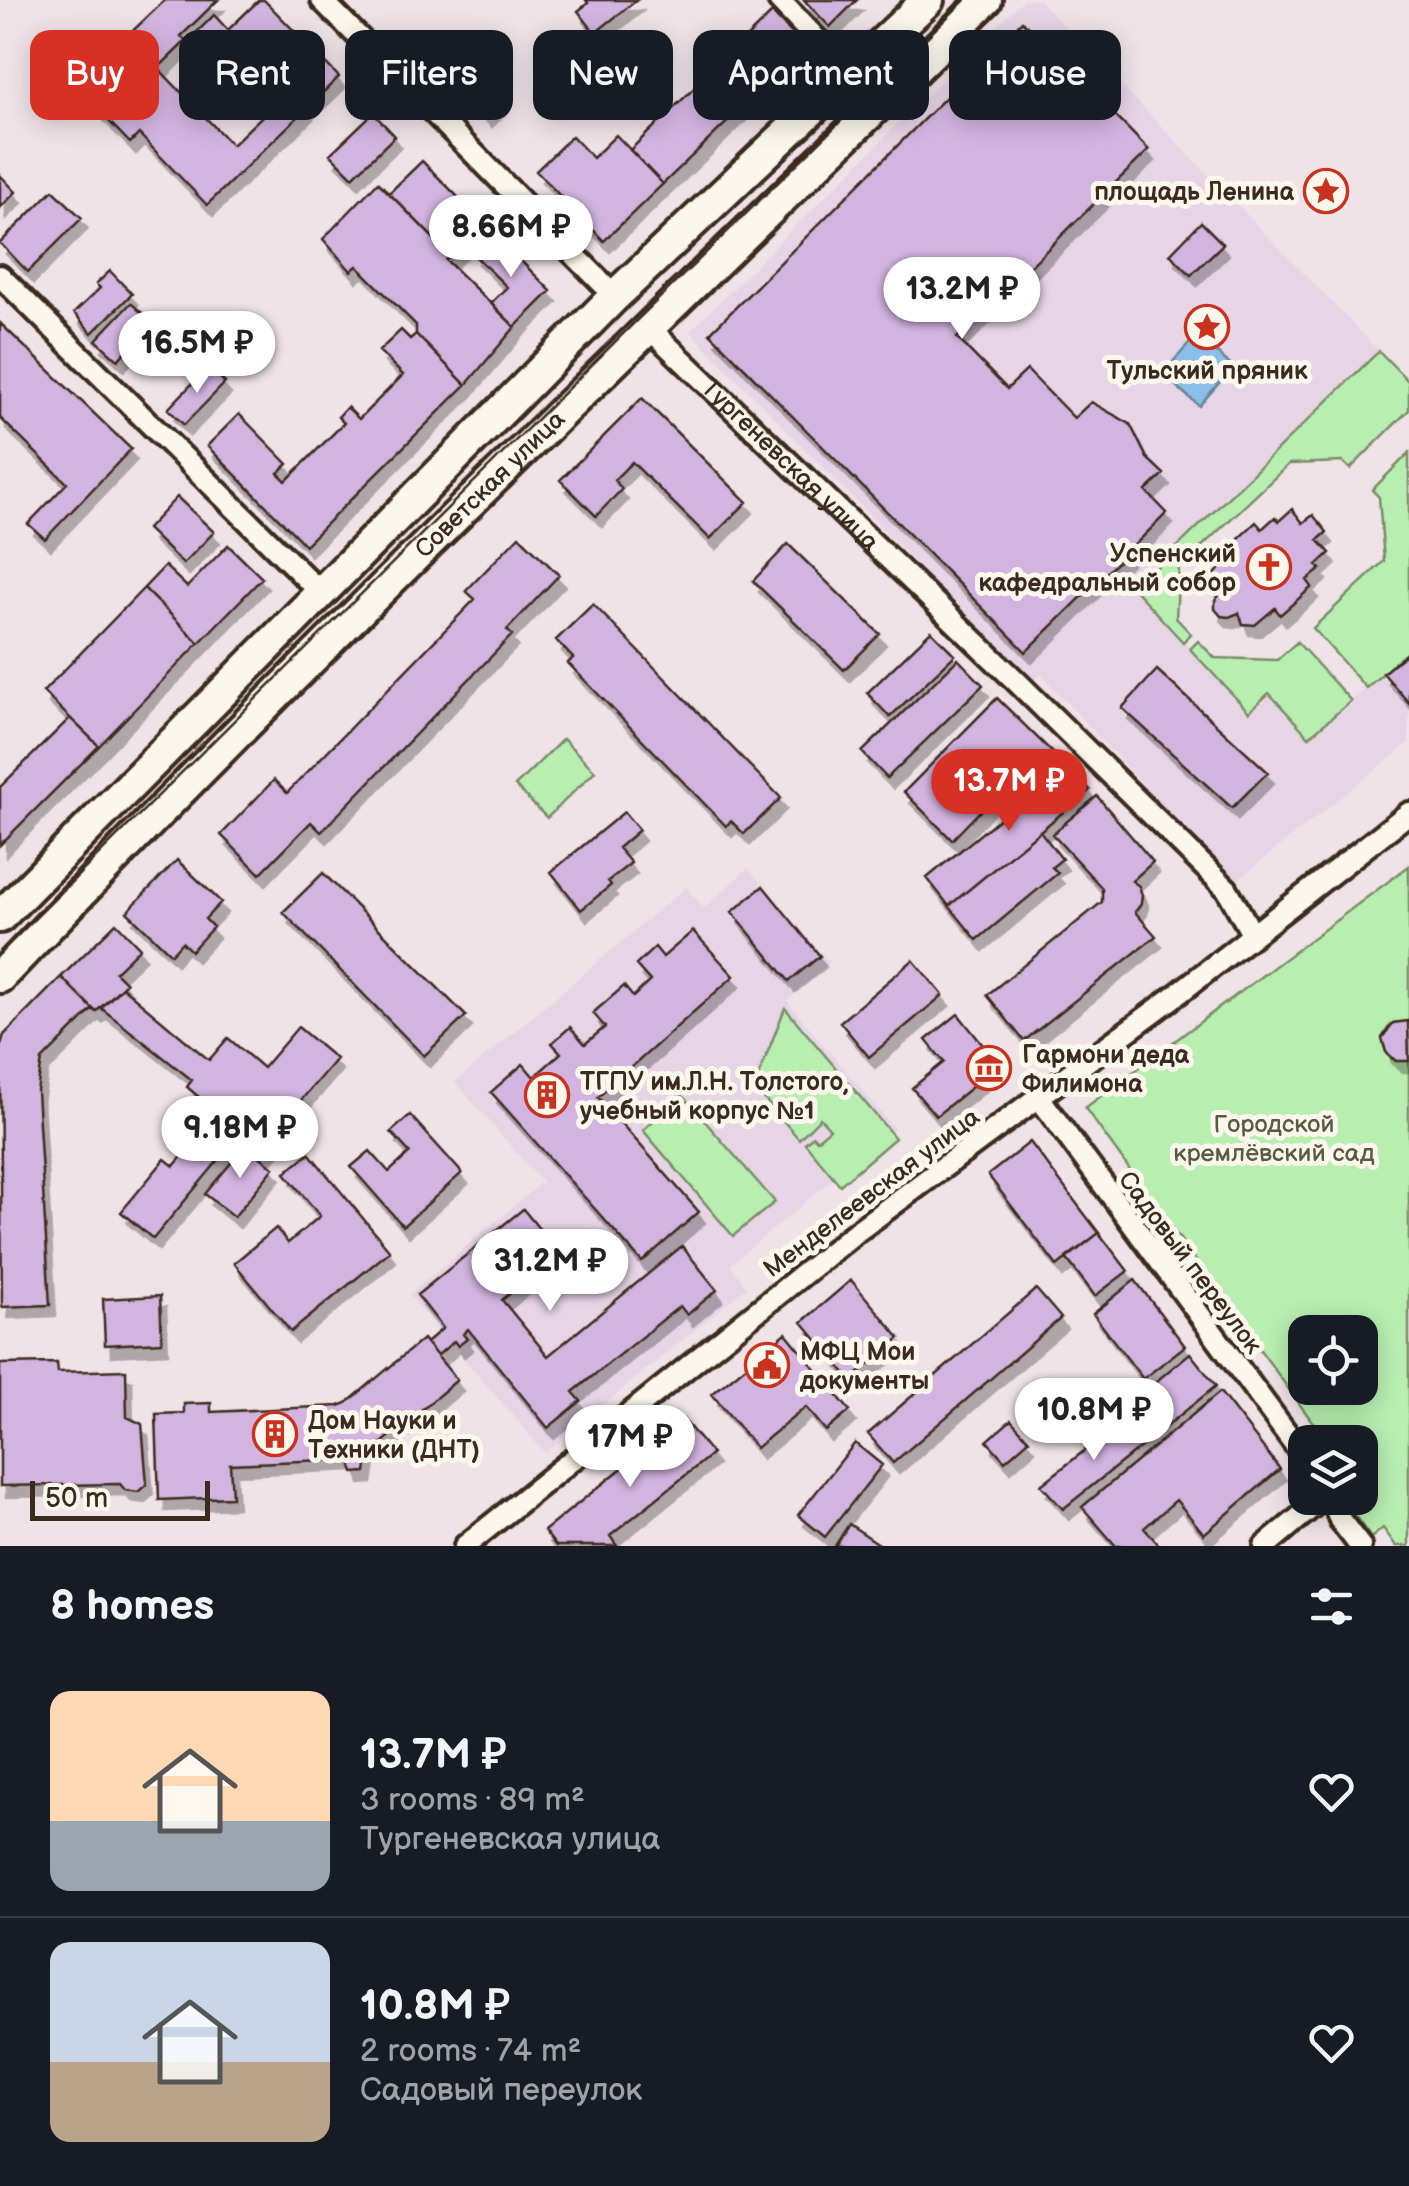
<!DOCTYPE html>
<html lang="en">
<head>
<meta charset="utf-8">
<style>
	body { margin:0; font-family:"Balsamiq Sans",sans-serif; background:#242831; color:#f1f3f6; height:100vh; display:flex; flex-direction:column; font-size:38px; white-space:nowrap }
	* { box-sizing:border-box; margin:0 }
	p { font-size:32px; color:#9ea1a6 }
	.icon { flex:none; width:55px; height:55px; fill:none; stroke:currentColor; stroke-width:2; stroke-linecap:round; stroke-linejoin:round }
	.map { position:relative; height:1546px; overflow:hidden }
	.sheet { display:flex; flex-direction:column; background:#171b24; flex:1 }
	.sheet>* { flex:none }
	.guide { position:absolute; left:30px; top:30px; width:1350px; height:90px; display:flex; gap:20px }
	.controls { position:absolute; left:1288px; top:1315px; display:grid; gap:20px }
	.controls a { display:grid; place-items:center; width:90px; height:90px; border-radius:20px; background:#171b24; box-shadow:0 5px 25px #0003; font-size:50px }
	.scale { position:absolute; left:30px; bottom:25px; width:180px; box-sizing:border-box; padding-left:10px; border:5px solid #3b2a1e; border-top:0; font-size:28px; line-height:35px; white-space:nowrap; color:#3b2a1e; -webkit-text-stroke:8px #fbf7ec; paint-order:stroke }
	.price { position:absolute; translate:-50% -85px; padding:0 22px; border-radius:35px; background:#fff; color:#222; font-size:32px; line-height:65px; filter:drop-shadow(0 2px 5px #0008) }
	.price::after { content:''; position:absolute; left:50%; top:60px; width:30px; height:22px; margin-left:-15px; background:inherit; clip-path:polygon(0 0,100% 0,50% 100%) }
	.price.selected { background:#d93025; color:#fff }
	ul { padding:0; list-style:none }
	li { display:flex; align-items:center; gap:30px; height:250px; padding:0 50px }
	li+li { border-top:2px solid #363941 }
	li span { display:grid; place-items:center; flex:none; width:280px; height:200px; border-radius:20px; color:#555 }
	li>.icon { margin-inline-start:auto }
	span .icon { width:120px; height:120px; fill:#fffc; stroke-width:1 }
	li b { font-size:42px }
	h2 { display:flex; justify-content:space-between; align-items:center; height:120px; padding:0 50px; font-size:42px }
	.pill { padding:0 35px; border-radius:20px; background:#171b24; box-shadow:0 5px 25px #0003; font-size:35px; line-height:90px }
	.pill.selected { background:#d93025; color:#fff }
	.map>svg:first-child { display:block }
</style>
</head>
<body>
<div class="map">
<svg width="1409" height="1546" viewBox="0 0 1409 1546">
	<defs>
		<filter id="shadow"><feDropShadow dx="6" dy="11" stdDeviation="0" flood-color="#0004"/></filter>
	</defs>
	<rect width="100%" height="100%" fill="#efe3e8"/>
	<filter id="ink" filterUnits="userSpaceOnUse"><feTurbulence type="fractalNoise" baseFrequency=".01" numOctaves="2"/><feDisplacementMap in="SourceGraphic" scale="20" xChannelSelector="R" yChannelSelector="G"/><feConvolveMatrix kernelMatrix="1 2 1 2 8 2 1 2 1" color-interpolation-filters="sRGB"/></filter>
	<g filter="url(#ink)">
		<path fill="#e7d5e6" d="M 1023,0 L 1039,0 L 1379,351 L 1135,589 L 1249,712 L 1269,693 L 1309,737 L 1383,673 L 1409,703 L 1409,743 L 1234,883 L 1041,675 L 1032,683 L 690,331 Z
			M 748,868 L 829,963 L 787,1001 L 894,1128 L 730,1265 L 747,1287 L 545,1453 L 409,1295 L 542,1182 L 455,1082 L 686,887 L 704,908 Z"/>
		<path fill="#b8efb1" stroke="#7a8c68" stroke-width="2.5" fill-rule="evenodd" d="M 1379,351 L 1409,382 L 1409,410 L 1350,469 L 1343,462 L 1289,464 L 1179,568 L 1176,618 L 1191,634 L 1183,642 L 1134,589 Z
			M 1409,453 L 1409,651 L 1366,688 L 1313,628 L 1384,561 L 1379,497 L 1372,490 Z
			M 1198,641 L 1215,658 L 1277,660 L 1297,642 L 1351,701 L 1309,737 L 1269,693 L 1249,712 L 1190,649 Z
			M 563,739 L 595,771 L 547,818 L 515,786 Z
			M 1409,866 L 1409,1022 L 1393,1023 C 1380,1034 1380,1047 1392,1059 L 1409,1061 L 1409,1546 L 1396,1546 L 1383,1528 L 1371,1538 L 1343,1499 L 1360,1498 L 1360,1442 L 1327,1442 L 1085,1108 ZM 1305,1332 L 1360,1332 L 1360,1388 L 1305,1388 Z
			M 785,1008 L 895,1138 L 840,1185 L 805,1143 L 813,1136 L 817,1140 L 830,1129 L 820,1118 L 799,1139 L 754,1087 Z
			M 682,1095 L 775,1202 L 733,1236 L 643,1130 Z"/>
		<path fill="#8abfe7" stroke="#6a8397" stroke-width="2.5" d="M 1197,335 L 1233,367 L 1199,406 L 1162,374 Z"/>
		<path fill="#d3b4e0" stroke="#3b2a1e" stroke-width="2.5" filter="url(#shadow)" d="M 165,0 L 218,0 L 181,36 L 186,41 L 158,68 L 232,145 L 319,61 L 307,50 L 256,99 L 194,35 L 214,15 L 228,30 L 259,0 L 264,0 L 339,77 L 207,205 L 139,134 L 130,143 L 75,86 Z
			M 586,0 L 637,0 L 595,33 L 578,11 L 588,3 Z
			M 804,0 L 857,0 L 830,27 Z
			M 772,13 L 805,47 L 663,184 L 630,150 Z
			M 1022,21 L 1149,150 L 957,338 L 1007,389 L 1027,370 L 1074,418 L 1091,402 L 1130,424 L 1147,458 L 1164,474 L 1146,491 L 1167,513 L 1026,652 L 710,333 Z
			M 485,84 L 502,101 L 486,116 L 469,99 Z
			M 373,113 L 395,136 L 353,177 L 330,154 Z
			M 616,135 L 663,184 L 604,241 L 536,171 L 572,136 L 593,158 Z
			M 422,161 L 484,223 L 451,256 L 389,193 Z
			M 0,175 L 16,192 L 0,208 Z
			M 378,182 L 451,256 L 446,260 L 515,327 L 466,385 L 416,334 L 416,325 L 357,266 L 351,271 L 323,239 Z
			M 53,190 L 82,218 L 28,272 L 0,243 Z
			M 1201,222 L 1223,244 L 1191,275 L 1170,254 Z
			M 492,232 L 551,291 L 515,327 L 491,303 L 507,287 L 472,253 Z
			M 110,271 L 132,294 L 92,333 L 74,313 L 100,288 L 96,284 Z
			M 131,303 L 152,322 L 118,360 L 96,340 Z
			M 0,323 L 131,449 L 45,539 L 28,524 L 67,483 L 0,418 Z
			M 401,330 L 410,339 L 416,334 L 466,385 L 305,545 L 207,446 L 239,414 L 288,464 L 278,473 L 286,481 L 344,423 L 338,417 L 347,407 L 359,419 L 403,375 L 379,351 Z
			M 209,366 L 225,383 L 184,425 L 168,409 Z
			M 642,398 L 747,502 L 710,539 L 632,462 L 614,480 L 622,489 L 596,516 L 560,480 Z
			M 177,497 L 214,532 L 183,564 L 147,529 Z
			M 1292,509 L 1303,523 L 1313,515 L 1327,532 L 1318,540 L 1330,553 L 1317,565 L 1321,569 L 1307,580 L 1312,587 L 1280,615 L 1275,608 L 1255,625 L 1243,624 L 1239,613 L 1229,617 L 1221,616 L 1215,609 L 1215,601 L 1221,592 L 1210,587 L 1210,580 L 1230,557 L 1225,551 L 1256,522 L 1262,529 L 1275,517 L 1279,521 Z
			M 519,536 L 559,575 L 507,630 L 512,635 L 321,832 L 311,822 L 260,874 L 221,835 L 274,780 L 287,793 L 475,599 L 466,591 Z
			M 788,544 L 880,634 L 844,670 L 753,581 Z
			M 228,545 L 262,578 L 199,643 L 144,588 L 165,566 L 187,587 Z
			M 144,588 L 199,643 L 99,746 L 43,692 Z
			M 593,604 L 781,798 L 744,834 L 731,821 L 726,826 L 568,663 L 573,658 L 556,640 Z
			M 931,631 L 955,655 L 890,717 L 867,693 Z
			M 1409,651 L 1409,703 L 1383,673 Z
			M 958,659 L 983,685 L 887,778 L 862,752 Z
			M 1157,670 L 1268,772 L 1232,808 L 1122,708 Z
			M 997,698 L 1053,753 L 1015,791 L 1007,783 L 952,840 L 904,792 Z
			M 70,718 L 99,746 L 0,845 L 0,787 Z
			M 1068,762 L 1090,790 L 949,906 L 927,878 Z
			M 1097,796 L 1153,862 L 1132,881 L 1139,886 L 1142,895 L 1141,904 L 1135,912 L 1156,936 L 1024,1041 L 987,995 L 1102,902 L 1102,888 L 1052,834 Z
			M 624,812 L 639,830 L 618,848 L 631,863 L 608,881 L 611,885 L 581,910 L 551,872 Z
			M 1040,831 L 1062,859 L 1052,867 L 1058,873 L 977,940 L 949,906 Z
			M 177,860 L 221,902 L 205,919 L 213,927 L 191,951 L 182,942 L 171,954 L 127,912 Z
			M 323,873 L 466,1016 L 424,1056 L 283,912 Z
			M 763,886 L 820,956 L 789,981 L 732,912 Z
			M 116,923 L 140,948 L 115,972 L 126,983 L 96,1012 L 61,977 Z
			M 693,931 L 734,976 L 598,1097 L 699,1212 L 642,1262 L 491,1092 L 523,1064 L 534,1077 L 561,1053 L 552,1043 L 570,1027 L 585,1044 L 605,1027 L 593,1013 L 624,986 L 633,997 L 650,981 L 636,965 L 655,947 L 663,957 Z
			M 913,960 L 943,995 L 869,1057 L 840,1022 Z
			M 61,977 L 93,1009 L 42,1060 L 37,1091 L 50,1305 L 2,1307 L 0,1048 L 4,1035 Z
			M 122,987 L 209,1060 L 228,1038 L 263,1068 L 298,1027 L 336,1059 L 286,1118 L 291,1122 L 265,1153 L 187,1087 L 192,1080 L 101,1008 Z
			M 958,1014 L 999,1065 L 936,1116 L 912,1088 L 944,1062 L 926,1040 Z
			M 1408,1021 L 1409,1061 L 1396,1061 L 1386,1052 L 1382,1038 L 1393,1023 Z
			M 410,1115 L 462,1173 L 403,1226 L 351,1167 L 370,1151 L 389,1172 L 410,1153 L 391,1132 Z
			M 204,1130 L 227,1150 L 153,1239 L 121,1212 L 165,1159 L 174,1166 Z
			M 1030,1142 L 1099,1233 L 1057,1266 L 988,1175 Z
			M 246,1145 L 274,1168 L 234,1217 L 205,1194 Z
			M 309,1153 L 390,1251 L 291,1332 L 234,1263 L 276,1228 L 288,1243 L 320,1216 L 285,1173 Z
			M 523,1209 L 563,1258 L 555,1265 L 551,1260 L 502,1300 L 548,1356 L 682,1246 L 717,1290 L 687,1315 L 680,1306 L 573,1392 L 581,1401 L 548,1428 L 468,1329 L 463,1334 L 467,1339 L 458,1346 L 454,1341 L 437,1356 L 426,1343 L 443,1328 L 417,1295 Z
			M 1099,1233 L 1128,1271 L 1095,1296 L 1066,1258 Z
			M 851,1280 L 900,1338 L 851,1380 L 802,1322 Z
			M 1135,1280 L 1185,1346 L 1143,1379 L 1093,1314 Z
			M 1036,1289 L 1061,1318 L 893,1463 L 868,1434 Z
			M 160,1296 L 162,1342 L 105,1345 L 103,1299 Z
			M 786,1333 L 850,1411 L 826,1431 L 806,1407 L 756,1448 L 712,1394 Z
			M 423,1339 L 457,1380 L 369,1454 L 366,1472 L 354,1473 L 350,1459 L 230,1464 L 232,1497 L 159,1500 L 156,1414 L 184,1413 L 184,1404 L 211,1403 L 211,1412 L 339,1406 L 347,1403 Z
			M 1190,1353 L 1216,1386 L 1147,1442 L 1121,1411 Z
			M 57,1363 L 58,1372 L 126,1370 L 127,1417 L 142,1424 L 147,1484 L 138,1492 L 125,1490 L 120,1484 L 0,1486 L 0,1364 Z
			M 1220,1392 L 1280,1469 L 1204,1534 L 1176,1500 L 1144,1528 L 1160,1546 L 1116,1546 L 1082,1507 Z
			M 1127,1417 L 1147,1442 L 1063,1509 L 1041,1485 Z
			M 683,1419 L 712,1454 L 610,1536 L 617,1546 L 556,1546 L 544,1531 Z
			M 1011,1420 L 1029,1440 L 1005,1461 L 987,1441 Z
			M 855,1443 L 882,1465 L 825,1537 L 798,1515 Z
			M 849,1524 L 882,1546 L 835,1546 Z"/>
		<g fill="none" stroke-linecap="round" stroke-linejoin="round">
			<defs>
				<g id="street">
					<path d="M 322,0 L 615,296"/>
					<path d="M 779,0 L 850,74"/>
					<path d="M 0,276 L 321,593"/>
					<path id="s1" d="M 648,327 L 1013,678 L 1227,889 L 1252,934"/>
					<path d="M 1038,1096 L 1305,1458"/>
					<path d="M 1332,1498 L 1340,1520 L 1360,1546"/>
					<path d="M 465,1546 L 852,1235 L 1179,993 L 1409,813"/>
					<path d="M 1265,1546 L 1323,1498"/>
				</g>
				<g id="primary">
					<path d="M 0,917 L 615,296 L 928,0"/>
					<path id="s2" d="M 0,977 C 319,642 655,323 986,0"/>
				</g>
			</defs>
			<use href="#street" stroke="#3b2a1e" stroke-width="28"/>
			<use href="#primary" stroke="#3b2a1e" stroke-width="38"/>
			<use href="#street" stroke="#fbf7ec" stroke-width="20"/>
			<use href="#primary" stroke="#fbf7ec" stroke-width="30"/>
			<path stroke="#3b2a1e" stroke-width="2.5" d="M 0,953 L 639,318 L 965,0"/>
		</g>
	</g>
	<defs>
		<symbol id="sight-ring" viewBox="-11 -11 22 22"><circle r="9.5" fill="#fbf7ec" stroke="#c8321e" stroke-width="1.5"/><path d="M0-6L1.8-2.2L6-1.7L2.9 1.2L3.7 5.4L0 3.3L-3.7 5.4L-2.9 1.2L-6-1.7L-1.8-2.2Z" fill="#c8321e"/></symbol>
		<symbol id="church-ring" viewBox="-11 -11 22 22"><circle r="9.5" fill="#fbf7ec" stroke="#c8321e" stroke-width="1.5"/><path d="M-1.2-6h2.4v3.5h3.3v2.4h-3.3V6h-2.4V-.1h-3.3v-2.4h3.3Z" fill="#c8321e"/></symbol>
		<symbol id="museum-ring" viewBox="-11 -11 22 22"><circle r="9.5" fill="#fbf7ec" stroke="#c8321e" stroke-width="1.5"/><path d="M0-6L6-3V-2H-6V-3ZM-5-1h2V3h-2ZM-1-1h2V3h-2ZM3-1h2V3H3ZM-6 4H6V6H-6Z" fill="#c8321e"/></symbol>
		<symbol id="building-ring" viewBox="-11 -11 22 22"><circle r="9.5" fill="#fbf7ec" stroke="#c8321e" stroke-width="1.5"/><path d="M-4-6H4V6H1V3H-1V6H-4ZM-2.5-4.3h1.7v1.8h-1.7ZM.8-4.3h1.7v1.8H.8ZM-2.5-1h1.7V.8h-1.7ZM.8-1h1.7V.8H.8Z" fill="#c8321e"/></symbol>
		<symbol id="civic-ring" viewBox="-11 -11 22 22"><circle r="9.5" fill="#fbf7ec" stroke="#c8321e" stroke-width="1.5"/><path d="M-.6-6.5H3V-4.5H.6V-3L4-1V1h2V6H-6V1h2V-1L-.6-3ZM-1.2 2.5V6h2.4V2.5Z" fill="#c8321e"/></symbol>
	</defs>
	<g fill-rule="evenodd">
		<use href="#sight-ring" x="1301" y="166" width="50" height="50"/>
		<use href="#sight-ring" x="1182" y="302" width="50" height="50"/>
		<use href="#church-ring" x="1244" y="542" width="50" height="50"/>
		<use href="#museum-ring" x="964" y="1043" width="50" height="50"/>
		<use href="#building-ring" x="522" y="1070" width="50" height="50"/>
		<use href="#civic-ring" x="742" y="1340" width="50" height="50"/>
		<use href="#building-ring" x="250" y="1409" width="50" height="50"/>
	</g>
	<g text-anchor="middle" stroke-width="10" stroke-linejoin="round" paint-order="stroke">
		<g font-size="25" font-weight="bold" fill="#3b2a1e" stroke="#fbf7ec" text-anchor="start">
			<text x="1294" y="200" text-anchor="end">площадь Ленина</text>
			<text x="1207" y="379" text-anchor="middle">Тульский пряник</text>
			<text x="1236" y="562" text-anchor="end">Успенский<tspan x="1236" dy="29">кафедральный собор</tspan></text>
			<text x="1022" y="1063">Гармони деда<tspan x="1022" dy="29">Филимона</tspan></text>
			<text x="580" y="1090">ТГПУ им.Л.Н. Толстого,<tspan x="580" dy="29">учебный корпус №1</tspan></text>
			<text x="800" y="1360">МФЦ Мои<tspan x="800" dy="29">документы</tspan></text>
			<text x="308" y="1429">Дом Науки и<tspan x="308" dy="29">Техники (ДНТ)</tspan></text>
		</g>
		<g font-size="25" fill="#3b2a1e" stroke="#fbf7ec">
			<text dy="9" stroke="none"><textPath href="#s1" startOffset="198">Тургеневская улица</textPath></text>
			<text dy="9" stroke="none"><textPath href="#s2" startOffset="695">Советская улица</textPath></text>
			<text transform="translate(871 1192) rotate(-37)" y="9">Менделеевская улица</text>
			<text transform="translate(1191 1262) rotate(53)" y="9">Садовый переулок</text>
		</g>
		<g font-size="25" fill="#5a5b43" stroke="#fbf7ec">
			<text x="1274" y="1132">Городской<tspan x="1274" dy="29">кремлёвский сад</tspan></text>
		</g>
	</g>
</svg>
<div class="controls">
<a><svg class="icon" aria-label="locate" viewBox="0 0 24 24"><circle cx="12" cy="12" r="6"/><path d="M12 2v4M12 18v4M2 12h4M18 12h4"/></svg></a>
<a><svg class="icon" aria-label="layers" viewBox="0 0 24 24"><path d="M12 4l9 5-9 5-9-5zM3 14l9 5 9-5"/></svg></a>
</div>
<div class="scale">50 m</div>
<b class="price" style="left:511px;top:280px">8.66M ₽</b>
<b class="price" style="left:962px;top:342px">13.2M ₽</b>
<b class="price" style="left:197px;top:396px">16.5M ₽</b>
<b class="price selected" style="left:1009px;top:834px">13.7M ₽</b>
<b class="price" style="left:240px;top:1181px">9.18M ₽</b>
<b class="price" style="left:550px;top:1314px">31.2M ₽</b>
<b class="price" style="left:1094px;top:1463px">10.8M ₽</b>
<b class="price" style="left:630px;top:1490px">17M ₽</b>
<div class="guide">
<a class="pill selected">Buy</a>
<a class="pill">Rent</a>
<a class="pill">Filters</a>
<a class="pill">New</a>
<a class="pill">Apartment</a>
<a class="pill">House</a>
</div>
</div>
<section class="sheet">
<h2>8 homes<svg class="icon" aria-label="filters" viewBox="0 0 24 24"><path d="M4 7h16M4 17h16"/><circle cx="9" cy="7" r="2"/><circle cx="15" cy="17" r="2"/></svg></h2>
<ul>
<li><span style="background:linear-gradient(#ffd9b3 65%,#9aa5b1 0)"><svg class="icon" aria-label="home" viewBox="0 0 24 24"><path d="M3 11l9-7 9 7M6 9v11h12V9"/></svg></span><div><b>13.7M ₽</b><p>3 rooms · 89 m²</p><p>Тургеневская улица</p></div><svg class="icon" aria-label="heart" viewBox="0 0 24 24"><path d="M12 20l-8-8c-3-5 5-10 8-4 3-6 11-1 8 4z"/></svg></li>
<li><span style="background:linear-gradient(#c9d6e8 60%,#b9a48a 0)"><svg class="icon" aria-label="home" viewBox="0 0 24 24"><path d="M3 11l9-7 9 7M6 9v11h12V9"/></svg></span><div><b>10.8M ₽</b><p>2 rooms · 74 m²</p><p>Садовый переулок</p></div><svg class="icon" aria-label="heart" viewBox="0 0 24 24"><path d="M12 20l-8-8c-3-5 5-10 8-4 3-6 11-1 8 4z"/></svg></li>
</ul>
</section>
</body>
</html>
